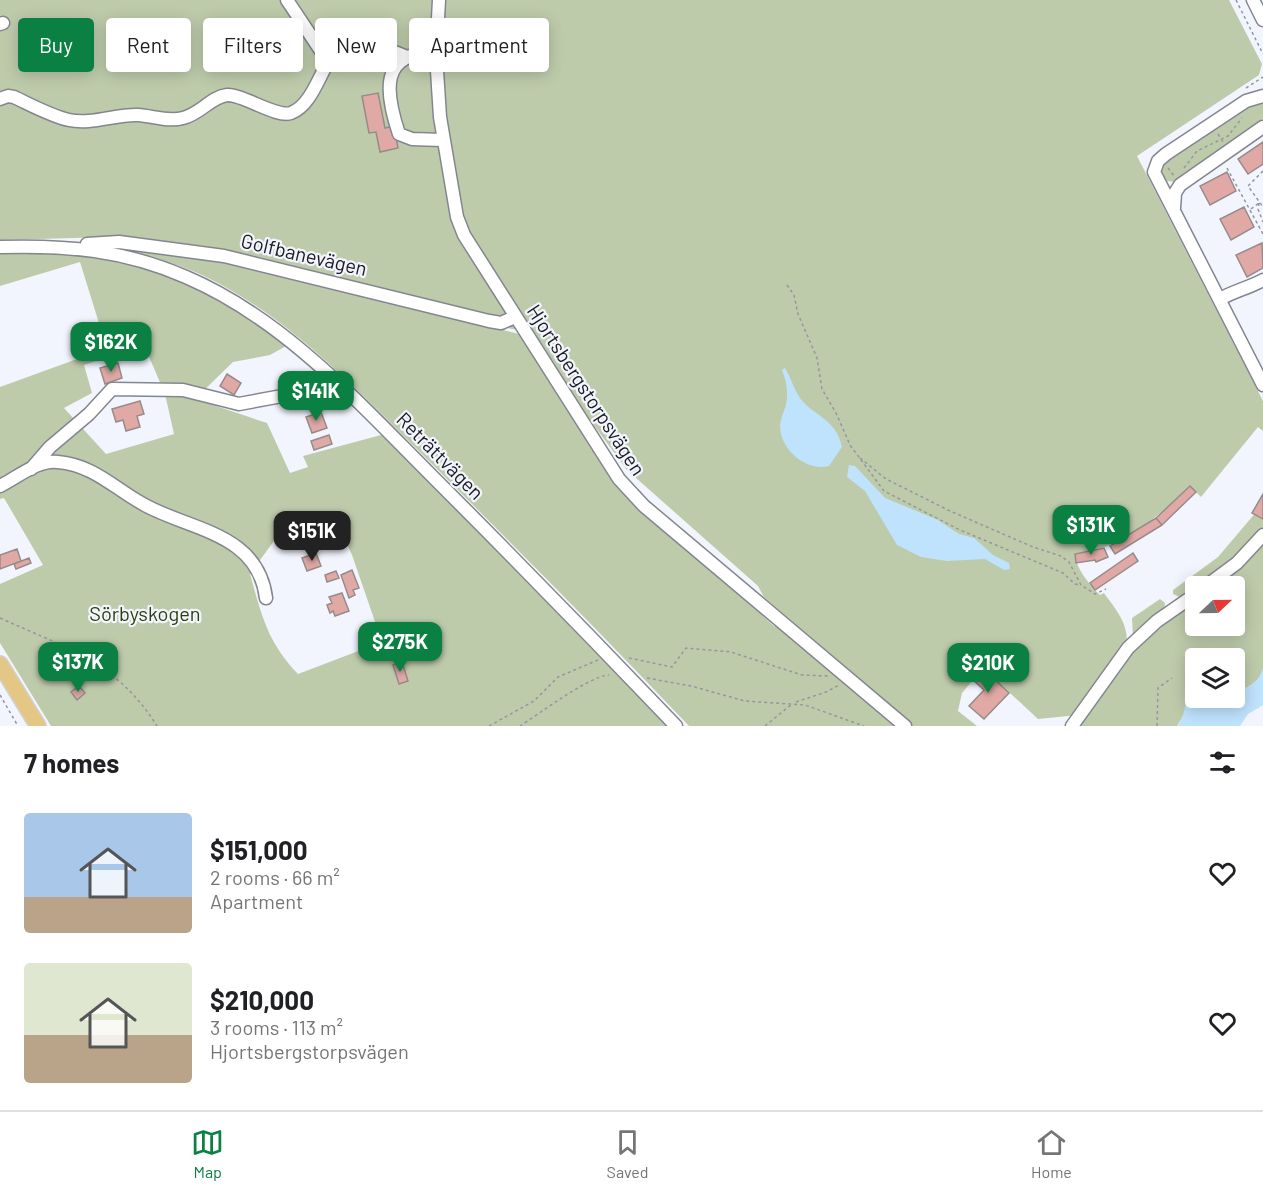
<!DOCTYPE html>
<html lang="en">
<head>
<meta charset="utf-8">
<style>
	body { margin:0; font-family:Barlow,sans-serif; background:#f2f2f2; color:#202124; height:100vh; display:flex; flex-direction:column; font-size:22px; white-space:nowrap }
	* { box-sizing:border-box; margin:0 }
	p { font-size:20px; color:#757577 }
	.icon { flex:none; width:33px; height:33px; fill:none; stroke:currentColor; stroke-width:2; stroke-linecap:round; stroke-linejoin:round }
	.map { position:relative; height:726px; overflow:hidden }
	.sheet { display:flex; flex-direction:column; background:#fff; flex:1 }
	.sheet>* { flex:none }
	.hud { position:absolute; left:18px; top:18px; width:600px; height:54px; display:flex; gap:12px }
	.needle { width:39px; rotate:68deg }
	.controls { position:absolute; left:1185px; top:576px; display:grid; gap:12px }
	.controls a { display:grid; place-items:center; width:60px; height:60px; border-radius:6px; background:#fff; box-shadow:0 3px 15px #0003; font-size:30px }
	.price { position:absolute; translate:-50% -51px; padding:0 14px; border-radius:12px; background:#0b8043; color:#fff; font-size:20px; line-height:39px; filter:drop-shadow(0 2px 3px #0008) }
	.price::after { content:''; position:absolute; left:50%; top:36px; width:18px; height:14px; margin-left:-9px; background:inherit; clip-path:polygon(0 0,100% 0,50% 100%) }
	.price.active { background:#222; color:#fff }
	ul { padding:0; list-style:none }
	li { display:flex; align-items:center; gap:18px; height:150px; padding:0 24px }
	li span { display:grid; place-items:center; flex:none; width:168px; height:120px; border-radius:6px; color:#555 }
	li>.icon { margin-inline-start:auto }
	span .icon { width:72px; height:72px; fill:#fffc; stroke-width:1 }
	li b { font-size:26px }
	h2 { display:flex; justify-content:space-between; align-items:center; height:72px; padding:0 24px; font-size:26px }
	.pill { padding:0 21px; border-radius:6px; background:#fff; box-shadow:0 3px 15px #0003; font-size:21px; line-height:54px }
	.pill.active { background:#0b8043; color:#fff }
	.tab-bar { display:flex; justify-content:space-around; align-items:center; height:84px; border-top:2px solid #e0e0e0; background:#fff; font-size:16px; color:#757577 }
	.tab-bar a { display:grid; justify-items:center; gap:3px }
	.tab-bar .active { color:#0b8043 }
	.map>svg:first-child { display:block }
</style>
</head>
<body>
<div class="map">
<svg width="1263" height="726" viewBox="0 0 1263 726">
	<rect width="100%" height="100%" fill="#f3f5fe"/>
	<path fill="#becbab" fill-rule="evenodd" d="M 0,0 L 1229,0 L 1262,64 L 1259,75 L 1137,156 L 1263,401 L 1263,431 L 1258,427 L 1201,497 L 1190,486 C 1156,518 1123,548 1075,554 C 1076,569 1090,585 1100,595 L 1104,593 C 1117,611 1128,623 1127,645 L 1078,715 L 1038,719 L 983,668 L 962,693 L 958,711 L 977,726 L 689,726 C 603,635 515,547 426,458 C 364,397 303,331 227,288 C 187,264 144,255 99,246 L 112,237 L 0,240 ZM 473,322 L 524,331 L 627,470 L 758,586 L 773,615 L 775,627 L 628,494 L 583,434 L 519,334 Z
		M 1263,102 L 1263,118 L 1257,128 L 1175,182 L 1167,181 L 1162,174 L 1162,163 L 1242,107 Z
		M 27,249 C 58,252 92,253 122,259 C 181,273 241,309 288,345 L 270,355 L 233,362 L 195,399 L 267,423 L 290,473 L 308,467 L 303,456 L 381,435 L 388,440 L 671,726 L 51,726 L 0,643 L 0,584 L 43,565 L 4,498 L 0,499 L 0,387 L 77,359 L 102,333 L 80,262 L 0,286 L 0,252 ZM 144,345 L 165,394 L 174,434 L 106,454 L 64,408 L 92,393 L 84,365 ZM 342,533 L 352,555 L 382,642 L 298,674 C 267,641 262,616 250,574 L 276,538 Z
		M 1263,504 L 1263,529 L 1259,534 L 1200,586 L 1196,586 L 1195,590 L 1182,598 L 1173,594 L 1173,590 L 1218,557 Z
		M 1263,544 L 1263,669 C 1260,680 1252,685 1242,690 L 1235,688 L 1234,658 L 1196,658 L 1195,678 L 1188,687 L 1186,711 L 1177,726 L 1078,726 L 1123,662 L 1146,635 L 1195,599 L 1196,626 L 1234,626 L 1234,586 L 1214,586 Z
		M 1160,599 L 1165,603 L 1164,610 L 1133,638 L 1132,618 Z"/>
	<path fill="#bfe2fd" d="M 785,368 C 791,378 794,389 800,398 C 813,416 836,418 842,447 L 829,466 C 806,472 780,449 780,426 C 780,420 783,414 785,408 C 789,396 787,382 782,370 Z
		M 849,465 L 855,466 L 885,498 L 938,520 L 959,534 L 974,538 L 993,555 L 1009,563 L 1010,569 L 1004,570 L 985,559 L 947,561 L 921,557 L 897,545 L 865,491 L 847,477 Z
		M 1263,669 L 1263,705 L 1248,714 L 1240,726 L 1177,726 C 1189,711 1183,694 1194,678 L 1196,698 L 1234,698 L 1235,688 L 1242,690 C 1252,685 1260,680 1263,669 Z"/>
	<path fill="#e0a9a6" stroke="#978b8a" stroke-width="1.5" d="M 378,93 L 385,128 L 394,126 L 398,148 L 380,152 L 376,132 L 369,133 L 362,96 Z
		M 1263,142 L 1263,164 L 1248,174 L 1238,159 Z
		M 1227,172 L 1236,191 L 1210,205 L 1200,186 Z
		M 1244,207 L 1254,227 L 1231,240 L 1220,219 Z
		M 1262,243 L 1263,268 L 1247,277 L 1236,255 Z
		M 118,363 L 122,378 L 105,384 L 100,368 Z
		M 227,374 L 241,383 L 234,395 L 220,386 Z
		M 140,401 L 144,414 L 137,416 L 140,427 L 126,431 L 123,420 L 116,422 L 112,409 Z
		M 321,412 L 327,428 L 312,433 L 306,417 Z
		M 329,435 L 332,444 L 314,450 L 311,441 Z
		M 1190,486 L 1196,492 L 1162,525 L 1156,518 Z
		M 1263,494 L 1263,519 L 1252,513 Z
		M 1156,518 L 1162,525 L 1115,554 L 1110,546 Z
		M 1104,548 L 1108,557 L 1096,562 L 1095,560 L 1076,563 L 1075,554 Z
		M 17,549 L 21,561 L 0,569 L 0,555 Z
		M 316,553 L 321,566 L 307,571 L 302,558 Z
		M 1133,553 L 1138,561 L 1095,590 L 1090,583 Z
		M 29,558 L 31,563 L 16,569 L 14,564 Z
		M 352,570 L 359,588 L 353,590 L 355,595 L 349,598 L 341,575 Z
		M 336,571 L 339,578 L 327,582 L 325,575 Z
		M 342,593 L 349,611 L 335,616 L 333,611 L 330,613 L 327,605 L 332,603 L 329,597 Z
		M 402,662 L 408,681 L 399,684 L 393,665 Z
		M 983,668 L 1009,693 L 984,719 L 969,706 L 984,690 L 972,679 Z
		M 79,686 L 85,693 L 77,700 L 71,692 Z"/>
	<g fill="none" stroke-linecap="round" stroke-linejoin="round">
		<defs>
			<path id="minor" d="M 287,0 L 323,54 L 331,58 L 392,51 L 405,56
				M 439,0 L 436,55 L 440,117 L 457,217 L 464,235 L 619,479 L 644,506 L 905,726
				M 1253,0 L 1263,20
				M 0,24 L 3,23
				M 436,52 C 379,52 385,92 399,134 L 412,139 L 442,140
				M 1263,96 L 1246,101 L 1166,154 L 1158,161 L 1154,172 L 1263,385
				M 0,99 L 8,96 L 14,97 C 31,105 51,116 69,120 C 91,125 116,114 138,115 C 153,116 168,122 183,118 C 200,114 211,97 227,95 C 243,94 276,118 291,113 C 312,105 319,74 331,58
				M 1174,208 L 1175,193 L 1180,185 L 1263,127
				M 87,244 L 119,242 L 224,256 L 489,321 L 501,323 L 515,317
				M 0,247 C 67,245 124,250 186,277 C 284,319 358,402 432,476 C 514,558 595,641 676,726
				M 1220,299 C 1234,291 1248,288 1263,280
				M 31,469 L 50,447 L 89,414 L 112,389 L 183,390 L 239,404 L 293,394 L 333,379
				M 0,486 C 17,478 38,459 58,462 C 93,465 114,488 143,504 C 188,530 258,532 266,598
				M 1206,586 L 1237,563 L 1263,535
				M 1072,726 L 1128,648 L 1157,621 L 1196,594"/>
			<path id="major" d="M 0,664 L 38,726"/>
		</defs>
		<use href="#minor" stroke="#84868f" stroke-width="15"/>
		<use href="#major" stroke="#d1d1d2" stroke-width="18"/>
		<path stroke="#95969d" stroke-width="1.5" stroke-dasharray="3 3" stroke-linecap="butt" d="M 1236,0 L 1263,54
			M 1246,88 L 1263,77
			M 1218,134 L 1223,142
			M 1168,168 L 1174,176
			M 1184,168 L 1197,151 L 1228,136 L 1242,118
			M 1227,168 L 1263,234
			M 1263,171 L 1248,186 L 1263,207
			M 1259,203 L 1258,209 L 1263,222
			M 1251,209 L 1259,203
			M 787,285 L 794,295 L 798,314 L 817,358 L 822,389 L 836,413 L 850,445 L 884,491 L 960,530 L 1063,573 L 1075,584 L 1081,585
			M 860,458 L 886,479 L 950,511 L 1033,547 L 1061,556 L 1069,562 L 1081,585 L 1095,594 L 1106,589
			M 0,618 C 66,648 116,661 157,726
			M 629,658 L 672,667 L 686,648 L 731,652 L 802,675 L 828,676
			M 647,678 L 691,686 L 745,701 L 805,705 L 864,726
			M 0,695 L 18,726
			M 796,702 L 826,692 L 839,685
			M 489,726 L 534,701 L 558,677 L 598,660
			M 520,726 C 539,714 589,676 609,675
			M 765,726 L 792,704
			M 1157,726 L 1158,688 L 1172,678"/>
		<use href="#minor" stroke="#fff" stroke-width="12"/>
		<use href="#major" stroke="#e5c785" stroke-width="15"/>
	</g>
	<g text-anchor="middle" stroke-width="4.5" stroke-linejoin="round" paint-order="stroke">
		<g font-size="20" fill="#1a1b1f" stroke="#f3f5fe">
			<text transform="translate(304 255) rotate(13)" y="7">Golfbanevägen</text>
			<text transform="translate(586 390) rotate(57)" y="7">Hjortsbergstorpsvägen</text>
			<text transform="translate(440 456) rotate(45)" y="7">Reträttvägen</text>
		</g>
		<g font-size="20" fill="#2e3e0b" stroke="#f3f5fe">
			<text x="145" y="621">Sörbyskogen</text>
		</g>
	</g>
</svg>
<div class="controls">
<a><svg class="needle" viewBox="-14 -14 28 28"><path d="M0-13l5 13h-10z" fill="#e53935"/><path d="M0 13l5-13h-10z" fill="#757577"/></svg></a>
<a><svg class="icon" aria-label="layers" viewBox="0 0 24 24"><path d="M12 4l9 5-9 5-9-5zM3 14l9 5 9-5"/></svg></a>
</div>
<b class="price" style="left:111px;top:373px">$162K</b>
<b class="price" style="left:316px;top:422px">$141K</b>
<b class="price" style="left:1091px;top:556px">$131K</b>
<b class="price active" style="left:312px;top:562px">$151K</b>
<b class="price" style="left:400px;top:673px">$275K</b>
<b class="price" style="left:78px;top:693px">$137K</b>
<b class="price" style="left:988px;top:694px">$210K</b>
<div class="hud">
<a class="pill active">Buy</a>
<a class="pill">Rent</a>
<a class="pill">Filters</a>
<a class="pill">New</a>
<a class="pill">Apartment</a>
</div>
</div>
<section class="sheet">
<h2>7 homes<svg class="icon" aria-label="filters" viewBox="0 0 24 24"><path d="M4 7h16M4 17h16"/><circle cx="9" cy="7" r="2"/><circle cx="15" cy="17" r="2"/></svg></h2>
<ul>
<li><span style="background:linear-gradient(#a9c7e8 70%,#b9a48a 0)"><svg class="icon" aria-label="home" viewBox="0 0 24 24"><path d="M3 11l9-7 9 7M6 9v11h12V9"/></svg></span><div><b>$151,000</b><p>2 rooms · 66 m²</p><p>Apartment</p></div><svg class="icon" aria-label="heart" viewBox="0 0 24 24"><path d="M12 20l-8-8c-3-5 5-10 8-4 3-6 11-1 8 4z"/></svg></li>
<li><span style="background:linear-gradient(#dfe7d0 60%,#b9a48a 0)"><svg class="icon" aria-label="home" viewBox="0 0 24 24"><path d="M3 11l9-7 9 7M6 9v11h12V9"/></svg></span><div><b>$210,000</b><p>3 rooms · 113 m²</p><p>Hjortsbergstorpsvägen</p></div><svg class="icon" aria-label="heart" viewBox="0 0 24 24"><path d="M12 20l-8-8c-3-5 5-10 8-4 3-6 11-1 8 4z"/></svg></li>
</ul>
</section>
<nav class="tab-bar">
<a class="active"><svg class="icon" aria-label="map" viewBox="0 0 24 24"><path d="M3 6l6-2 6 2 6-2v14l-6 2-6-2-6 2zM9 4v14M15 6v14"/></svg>Map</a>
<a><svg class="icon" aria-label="saved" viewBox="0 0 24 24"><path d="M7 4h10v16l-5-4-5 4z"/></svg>Saved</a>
<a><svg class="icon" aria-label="home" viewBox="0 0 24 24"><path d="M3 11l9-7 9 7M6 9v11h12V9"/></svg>Home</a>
</nav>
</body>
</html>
